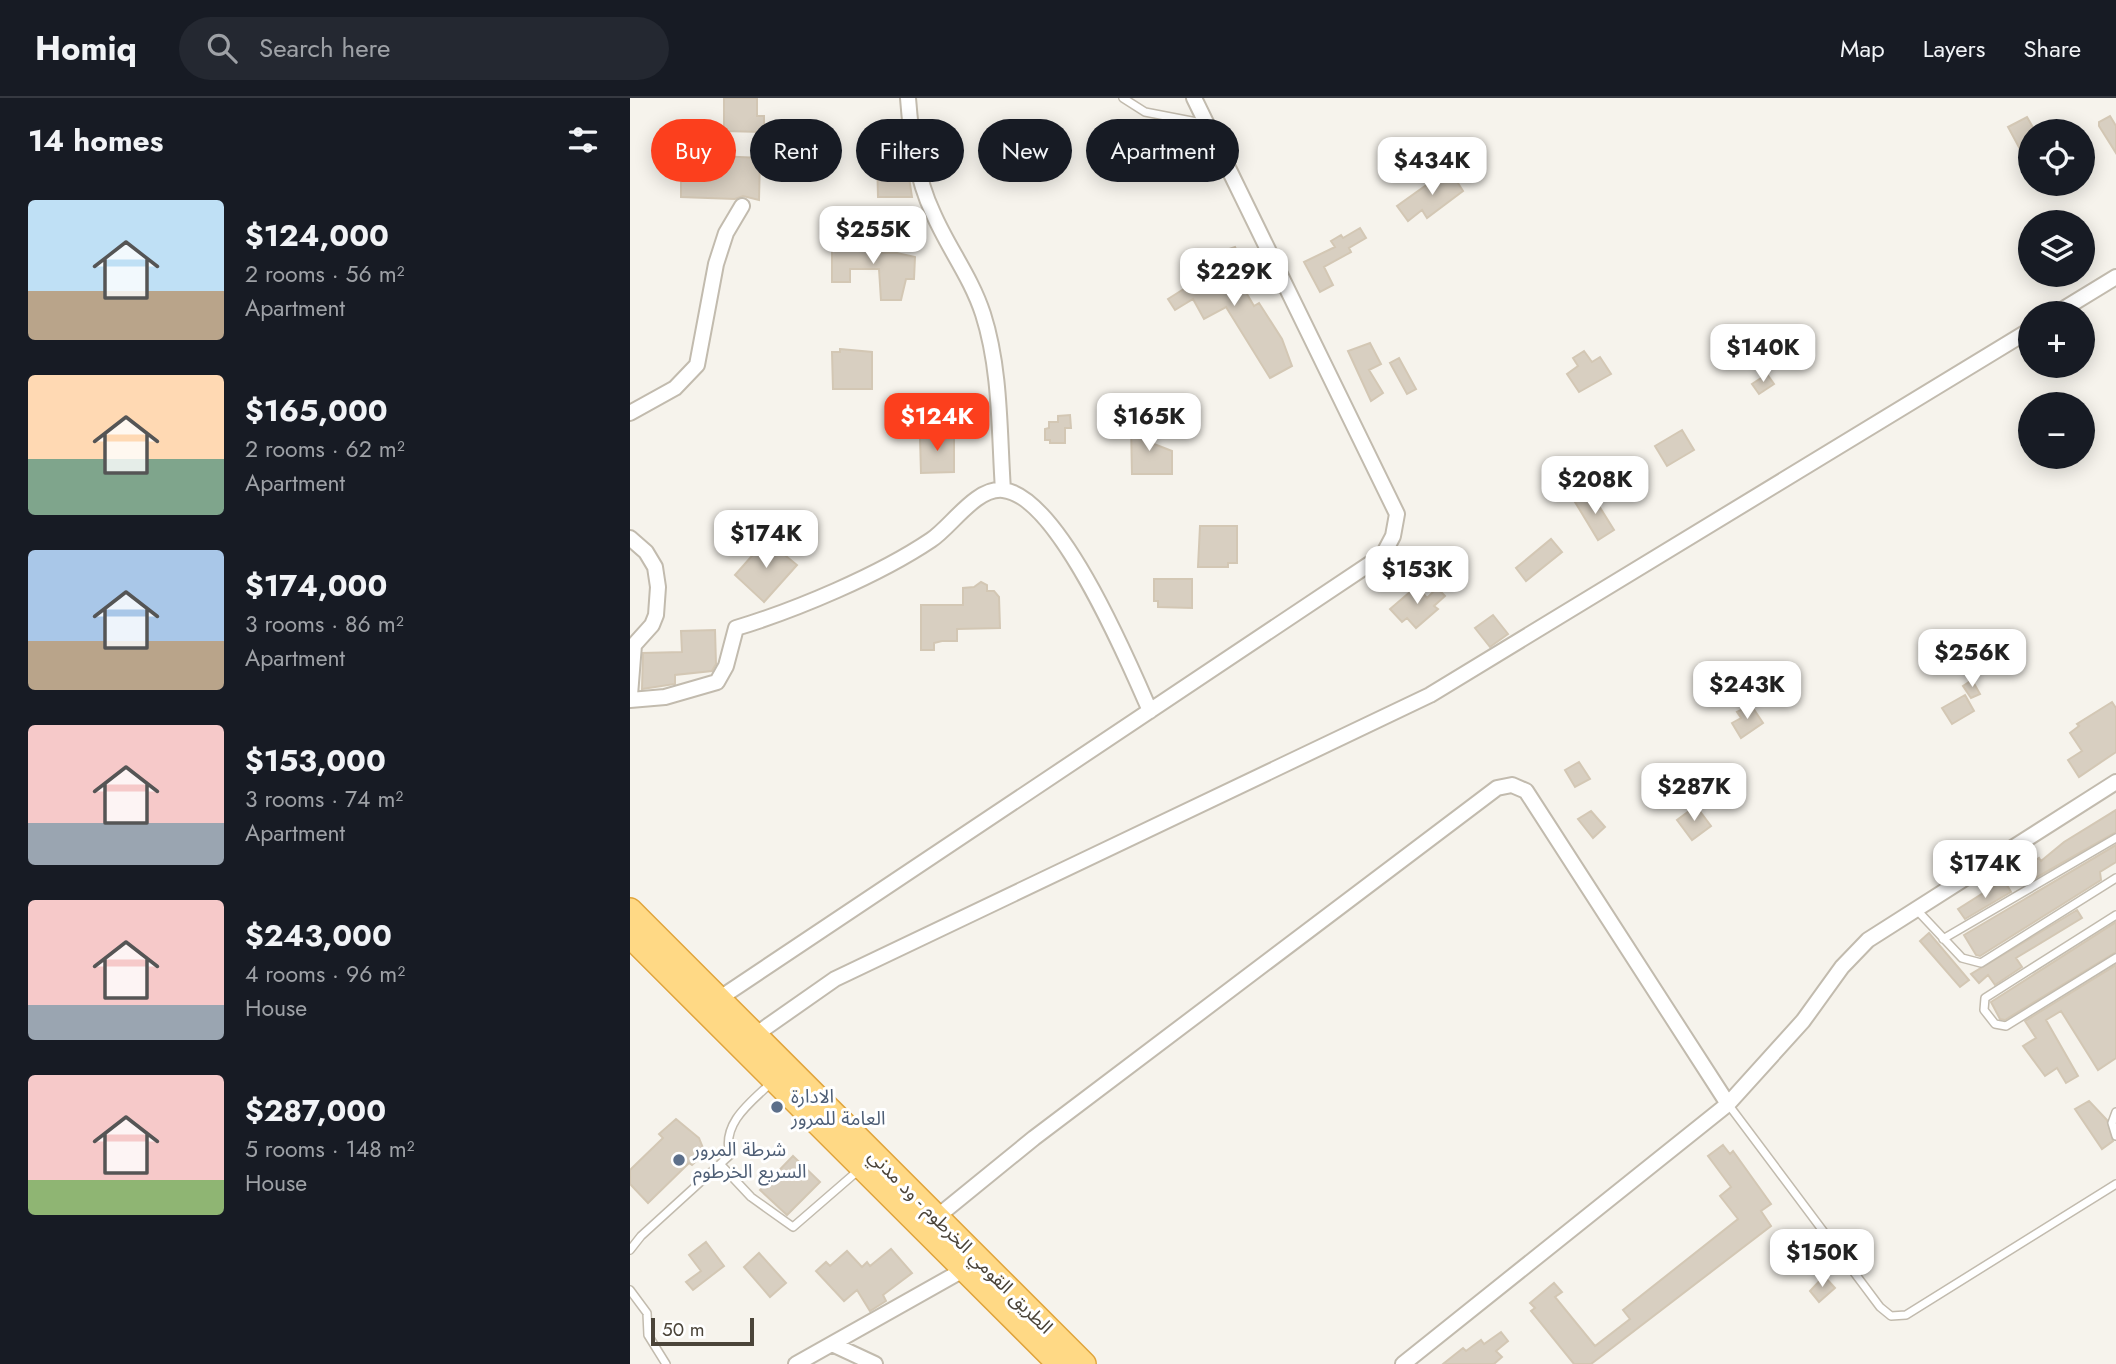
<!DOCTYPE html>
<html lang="en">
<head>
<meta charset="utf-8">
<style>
	body { margin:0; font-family:Jost,"Noto Sans Arabic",sans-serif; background:#242831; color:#f1f3f6; height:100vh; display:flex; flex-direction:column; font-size:26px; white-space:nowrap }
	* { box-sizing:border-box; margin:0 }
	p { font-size:23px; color:#9ea1a6 }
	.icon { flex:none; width:38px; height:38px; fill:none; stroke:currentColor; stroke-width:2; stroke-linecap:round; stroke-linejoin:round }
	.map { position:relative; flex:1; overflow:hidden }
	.side { display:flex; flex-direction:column; background:#171b24; width:630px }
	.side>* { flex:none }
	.guide { position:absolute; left:21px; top:21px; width:665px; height:63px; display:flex; gap:14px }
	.controls { position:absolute; left:1388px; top:21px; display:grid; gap:14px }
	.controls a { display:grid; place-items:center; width:77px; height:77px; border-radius:50%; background:#171b24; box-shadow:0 4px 18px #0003; font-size:35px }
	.scale { position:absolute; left:21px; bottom:18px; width:103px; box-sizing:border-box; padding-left:7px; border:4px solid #4b4439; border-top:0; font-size:19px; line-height:24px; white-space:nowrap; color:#4b4439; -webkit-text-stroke:5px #fff; paint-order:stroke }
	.price { position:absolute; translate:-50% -60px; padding:0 16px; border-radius:14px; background:#fff; color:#222; font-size:23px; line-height:46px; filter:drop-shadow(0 2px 4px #0008) }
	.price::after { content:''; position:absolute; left:50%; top:42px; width:21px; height:16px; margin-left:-10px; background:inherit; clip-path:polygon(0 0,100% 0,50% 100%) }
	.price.active { background:#fc3f1d; color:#fff }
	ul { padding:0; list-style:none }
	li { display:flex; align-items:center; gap:21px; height:175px; padding:0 28px }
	li span { display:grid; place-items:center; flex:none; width:196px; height:140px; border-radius:7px; color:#555 }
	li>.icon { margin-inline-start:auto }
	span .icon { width:84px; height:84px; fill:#fffc; stroke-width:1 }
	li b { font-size:30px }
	h2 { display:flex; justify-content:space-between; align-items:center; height:84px; padding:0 28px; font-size:30px }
	.chip { padding:0 24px; border-radius:32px; background:#171b24; box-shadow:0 4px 18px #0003; font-size:24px; line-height:63px }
	.chip.active { background:#fc3f1d; color:#fff }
	header { display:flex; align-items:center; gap:42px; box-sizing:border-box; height:98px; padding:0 35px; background:#171b24; border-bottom:2px solid #363941 }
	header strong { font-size:33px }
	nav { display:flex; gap:38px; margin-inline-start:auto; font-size:24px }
	.search { width:490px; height:63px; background:#242831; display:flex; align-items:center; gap:18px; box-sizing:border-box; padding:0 24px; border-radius:38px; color:#9ea1a6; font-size:26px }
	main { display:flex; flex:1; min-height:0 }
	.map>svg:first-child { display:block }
</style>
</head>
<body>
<header>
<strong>Homiq</strong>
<div class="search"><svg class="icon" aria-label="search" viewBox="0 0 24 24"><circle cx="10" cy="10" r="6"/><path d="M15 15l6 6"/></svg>Search here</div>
<nav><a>Map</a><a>Layers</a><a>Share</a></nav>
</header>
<main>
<section class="side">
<h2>14 homes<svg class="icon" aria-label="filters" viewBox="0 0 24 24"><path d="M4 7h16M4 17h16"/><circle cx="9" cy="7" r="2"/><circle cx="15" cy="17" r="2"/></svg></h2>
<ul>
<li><span style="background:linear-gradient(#bfe0f5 65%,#b9a48a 0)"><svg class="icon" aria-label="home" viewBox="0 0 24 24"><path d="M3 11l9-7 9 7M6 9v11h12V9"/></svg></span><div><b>$124,000</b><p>2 rooms · 56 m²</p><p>Apartment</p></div></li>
<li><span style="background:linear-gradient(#ffd9b3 60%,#7fa58c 0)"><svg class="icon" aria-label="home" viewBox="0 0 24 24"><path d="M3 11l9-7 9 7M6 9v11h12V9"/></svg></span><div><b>$165,000</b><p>2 rooms · 62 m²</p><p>Apartment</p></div></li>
<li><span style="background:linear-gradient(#a9c7e8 65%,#b9a48a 0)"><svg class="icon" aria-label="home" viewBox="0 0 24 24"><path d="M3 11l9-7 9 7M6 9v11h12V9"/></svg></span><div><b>$174,000</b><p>3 rooms · 86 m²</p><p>Apartment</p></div></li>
<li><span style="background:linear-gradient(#f6c9c9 70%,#9aa5b1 0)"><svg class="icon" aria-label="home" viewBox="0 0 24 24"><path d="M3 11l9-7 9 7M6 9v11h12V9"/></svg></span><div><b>$153,000</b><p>3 rooms · 74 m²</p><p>Apartment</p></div></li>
<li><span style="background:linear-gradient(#f6c9c9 75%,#9aa5b1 0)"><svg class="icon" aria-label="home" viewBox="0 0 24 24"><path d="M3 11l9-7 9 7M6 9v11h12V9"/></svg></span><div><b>$243,000</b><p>4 rooms · 96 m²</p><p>House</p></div></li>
<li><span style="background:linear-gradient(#f6c9c9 75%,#8fb573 0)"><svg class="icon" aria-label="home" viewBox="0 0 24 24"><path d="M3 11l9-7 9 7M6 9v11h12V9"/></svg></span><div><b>$287,000</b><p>5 rooms · 148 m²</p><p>House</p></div></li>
</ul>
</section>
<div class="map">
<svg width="1486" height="1266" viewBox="0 0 1486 1266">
	<rect width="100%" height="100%" fill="#f6f3ec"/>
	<path fill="#d8cfc1" stroke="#d3c7b4" stroke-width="2" d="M 94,0 L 127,0 L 127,18 L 134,18 L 134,34 L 94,33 Z
		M 1480,18 L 1486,28 L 1486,55 L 1469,28 L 1469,24 Z
		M 1397,19 L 1405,33 L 1400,33 L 1400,48 L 1391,53 L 1378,29 Z
		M 267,54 L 267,60 L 276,60 L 282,99 L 248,99 L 247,57 Z
		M 66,57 L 130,60 L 129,102 L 113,98 L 105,101 L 51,99 L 51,59 Z
		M 819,71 L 833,93 L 797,120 L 792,112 L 778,123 L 767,108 Z
		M 730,130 L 736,140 L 719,150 L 721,154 L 694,169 L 703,187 L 690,194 L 674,164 L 705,149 L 701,143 L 711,137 L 713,140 Z
		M 221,136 L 241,136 L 242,155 L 267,155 L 285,159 L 284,181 L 276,181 L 271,202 L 251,202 L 249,171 L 220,171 L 220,184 L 202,184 L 202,147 L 221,147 Z
		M 605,149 L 611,162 L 600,167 L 624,208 L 629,205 L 652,241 L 662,268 L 640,280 L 596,209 L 574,221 L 563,201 L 545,212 L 538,201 L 568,182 L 558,165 Z
		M 740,245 L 751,266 L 739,272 L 753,295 L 741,303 L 718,253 Z
		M 210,251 L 242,254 L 242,291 L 203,291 L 202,254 L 210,254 Z
		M 954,253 L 962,264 L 970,259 L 981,276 L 949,294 L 937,276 L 948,268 L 943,260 Z
		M 769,260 L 786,291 L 777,296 L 760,265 Z
		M 1137,276 L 1144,286 L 1129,296 L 1122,286 Z
		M 440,317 L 441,330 L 435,330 L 435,345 L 420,345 L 420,342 L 415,342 L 415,331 L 419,330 L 419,324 L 428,324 L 428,318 Z
		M 501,327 L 514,327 L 524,334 L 524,346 L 542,353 L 542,376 L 502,376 Z
		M 300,331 L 311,331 L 311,339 L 324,339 L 324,374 L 291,375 L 290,339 L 300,339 Z
		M 1052,332 L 1064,352 L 1037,368 L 1025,348 Z
		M 961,395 L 984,432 L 968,442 L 945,404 Z
		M 570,428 L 607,428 L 607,465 L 598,465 L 598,469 L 568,469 Z
		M 137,441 L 148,450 L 152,446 L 160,454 L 156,458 L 167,467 L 134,504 L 105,477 Z
		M 921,441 L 932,454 L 896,483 L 886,470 Z
		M 524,481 L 562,481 L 562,510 L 528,509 L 528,503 L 524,503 Z
		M 351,484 L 357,487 L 357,493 L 364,493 L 369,499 L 370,530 L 327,531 L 327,543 L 312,543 L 304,545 L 304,552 L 291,552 L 291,507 L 333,507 L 333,490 L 344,489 Z
		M 787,488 L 797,500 L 807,490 L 815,498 L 804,508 L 808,511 L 786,530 L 777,520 L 772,524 L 760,511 Z
		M 863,517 L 878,536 L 860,549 L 845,530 Z
		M 85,532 L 86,566 L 82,573 L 45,577 L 45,586 L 12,591 L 13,555 L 52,554 L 51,533 Z
		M 1342,582 L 1350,596 L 1341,600 L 1333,588 Z
		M 1335,597 L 1344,613 L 1322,626 L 1312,610 Z
		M 1482,604 L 1486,610 L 1486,654 L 1449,679 L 1438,662 L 1452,653 L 1440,635 L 1449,628 L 1447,626 Z
		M 1121,607 L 1133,625 L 1111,640 L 1102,625 L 1111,620 L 1107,614 Z
		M 949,664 L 960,681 L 945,689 L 935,672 Z
		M 1066,708 L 1081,728 L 1062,742 L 1047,722 Z
		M 1486,712 L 1486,734 L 1402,782 L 1394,770 L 1409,760 L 1411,763 L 1434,744 Z
		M 961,713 L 975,729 L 963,740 L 948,721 Z
		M 1486,747 L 1486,764 L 1470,774 L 1471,782 L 1350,858 L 1346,857 L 1334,837 Z
		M 1374,782 L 1381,794 L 1335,821 L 1328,811 Z
		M 1447,812 L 1452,820 L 1386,860 L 1392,869 L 1365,887 L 1358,877 L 1349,885 L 1341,876 Z
		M 1486,824 L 1486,854 L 1375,922 L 1370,921 L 1361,904 Z
		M 1299,835 L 1339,882 L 1330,889 L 1290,843 Z
		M 1486,867 L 1486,960 L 1468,972 L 1431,913 L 1416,922 L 1448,978 L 1436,985 L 1427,970 L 1415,978 L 1393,948 L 1406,940 L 1395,923 Z
		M 1459,1003 L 1477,1022 L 1483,1043 L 1472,1051 L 1445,1011 Z
		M 46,1021 L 69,1040 L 75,1055 L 62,1067 L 59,1065 L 18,1105 L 0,1086 L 0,1072 L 33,1040 L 29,1036 Z
		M 1093,1047 L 1100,1056 L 1103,1053 L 1141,1106 L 1131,1113 L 1141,1128 L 961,1266 L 944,1266 L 901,1213 L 905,1210 L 900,1205 L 924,1185 L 932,1194 L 925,1199 L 965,1248 L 1000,1221 L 993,1212 L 1108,1121 L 1090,1098 L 1101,1089 L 1078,1058 Z
		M 163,1058 L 190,1084 L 157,1117 L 130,1092 Z
		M 76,1144 L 94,1168 L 63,1192 L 56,1184 L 71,1173 L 59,1157 Z
		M 261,1151 L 282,1175 L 253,1197 L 256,1203 L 240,1213 L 227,1192 L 214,1203 L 186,1173 L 196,1164 L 200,1168 L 217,1153 L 232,1169 L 237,1164 L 240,1168 Z
		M 129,1155 L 156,1185 L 140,1199 L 114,1169 Z
		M 1194,1178 L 1205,1190 L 1189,1204 L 1180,1193 Z
		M 871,1234 L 878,1243 L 866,1253 L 872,1259 L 864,1266 L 813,1266 L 833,1250 L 836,1253 L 851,1242 L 854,1246 Z"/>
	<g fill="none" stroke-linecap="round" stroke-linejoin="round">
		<defs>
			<path id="service" d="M 493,0 L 515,14 L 577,26
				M 1285,810 L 1332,860 L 1351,865 L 1486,780
				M 1486,817 L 1355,900 L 1354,912 L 1365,926 L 1376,928 L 1486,860
				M 1313,841 L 1486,740
				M 1098,1006 L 1250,1209 L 1261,1218 L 1276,1217 L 1486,1086
				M 1486,1014 L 1482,1025 L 1486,1038
				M 91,1067 L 121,1099 L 163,1129 L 230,1071
				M 0,1152 L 11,1138 L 100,1057 C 91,1025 121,1004 142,984
				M 0,1192 L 17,1215 L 18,1237 L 36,1266"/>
			<path id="minor" d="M 278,0 C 281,39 286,79 303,115 C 318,150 341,179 353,216 C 371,272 369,334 373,392
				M 1427,215 L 1486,179
				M 0,315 L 45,290 L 67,267 L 86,166 L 96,135 L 112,108
				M 0,440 L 16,454 L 25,469 L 28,489 L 26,517 L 22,527 L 4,547 L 0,597
				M 0,602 L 35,599 L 87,584 L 96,568 L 106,530 C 166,512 249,477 301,442 C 321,429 346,389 373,392 C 429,398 499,565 520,613
				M 90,900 L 753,457 L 763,438 L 767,416 L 564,0
				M 125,937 L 205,881 L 800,597 L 1400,232
				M 302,1123 L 404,1040 L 867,690 L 882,687 L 896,693 L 1098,1006
				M 202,1246 L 245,1266
				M 166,1266 L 335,1171
				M 773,1266 L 1098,1006 L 1173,923 L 1212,869 L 1238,842 L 1486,684"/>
			<path id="trunk" d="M 0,812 L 454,1266
				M 0,838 L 429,1266"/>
		</defs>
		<use href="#service" stroke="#c2bbae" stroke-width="10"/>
		<use href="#minor" stroke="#c2bbae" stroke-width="18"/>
		<use href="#trunk" stroke="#e0a43c" stroke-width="26"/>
		<use href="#service" stroke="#fff" stroke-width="7"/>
		<use href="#minor" stroke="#fff" stroke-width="14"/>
		<use href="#trunk" stroke="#ffd985" stroke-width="23"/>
	</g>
	<g fill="#5c6f8a" stroke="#fff" stroke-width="2.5">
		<circle cx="147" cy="1009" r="7"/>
		<circle cx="49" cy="1062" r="7"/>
	</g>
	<g text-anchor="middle" stroke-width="6" stroke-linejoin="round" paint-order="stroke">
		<g font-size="19" fill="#4e5e75" stroke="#fff" text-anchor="start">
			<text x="161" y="1005">الادارة<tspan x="161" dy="22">العامة للمرور</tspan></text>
			<text x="63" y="1058">شرطة المرور<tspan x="63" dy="22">السريع الخرطوم</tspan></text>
		</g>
		<g font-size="19" fill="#4b4439" stroke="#fff">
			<text transform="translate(331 1143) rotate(45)" y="7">الطريق القومي الخرطوم - ود مدني</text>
		</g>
	</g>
</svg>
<div class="controls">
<a><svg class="icon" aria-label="locate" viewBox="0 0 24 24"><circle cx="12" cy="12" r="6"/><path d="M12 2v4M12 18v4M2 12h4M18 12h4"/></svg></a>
<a><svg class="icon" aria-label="layers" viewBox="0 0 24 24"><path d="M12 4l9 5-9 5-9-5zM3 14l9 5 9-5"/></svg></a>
<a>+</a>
<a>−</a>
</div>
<div class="scale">50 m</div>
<b class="price" style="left:802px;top:99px">$434K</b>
<b class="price" style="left:243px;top:168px">$255K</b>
<b class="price" style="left:604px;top:210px">$229K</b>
<b class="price" style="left:1133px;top:286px">$140K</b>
<b class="price active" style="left:307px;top:355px">$124K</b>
<b class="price" style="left:519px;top:355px">$165K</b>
<b class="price" style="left:965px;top:418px">$208K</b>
<b class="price" style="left:136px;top:472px">$174K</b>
<b class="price" style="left:787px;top:508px">$153K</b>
<b class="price" style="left:1342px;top:591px">$256K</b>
<b class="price" style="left:1117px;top:623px">$243K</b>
<b class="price" style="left:1064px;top:725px">$287K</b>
<b class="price" style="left:1355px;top:802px">$174K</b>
<b class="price" style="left:1192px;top:1191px">$150K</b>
<div class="guide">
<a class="chip active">Buy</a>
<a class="chip">Rent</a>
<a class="chip">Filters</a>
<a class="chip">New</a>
<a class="chip">Apartment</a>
</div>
</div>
</main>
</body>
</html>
